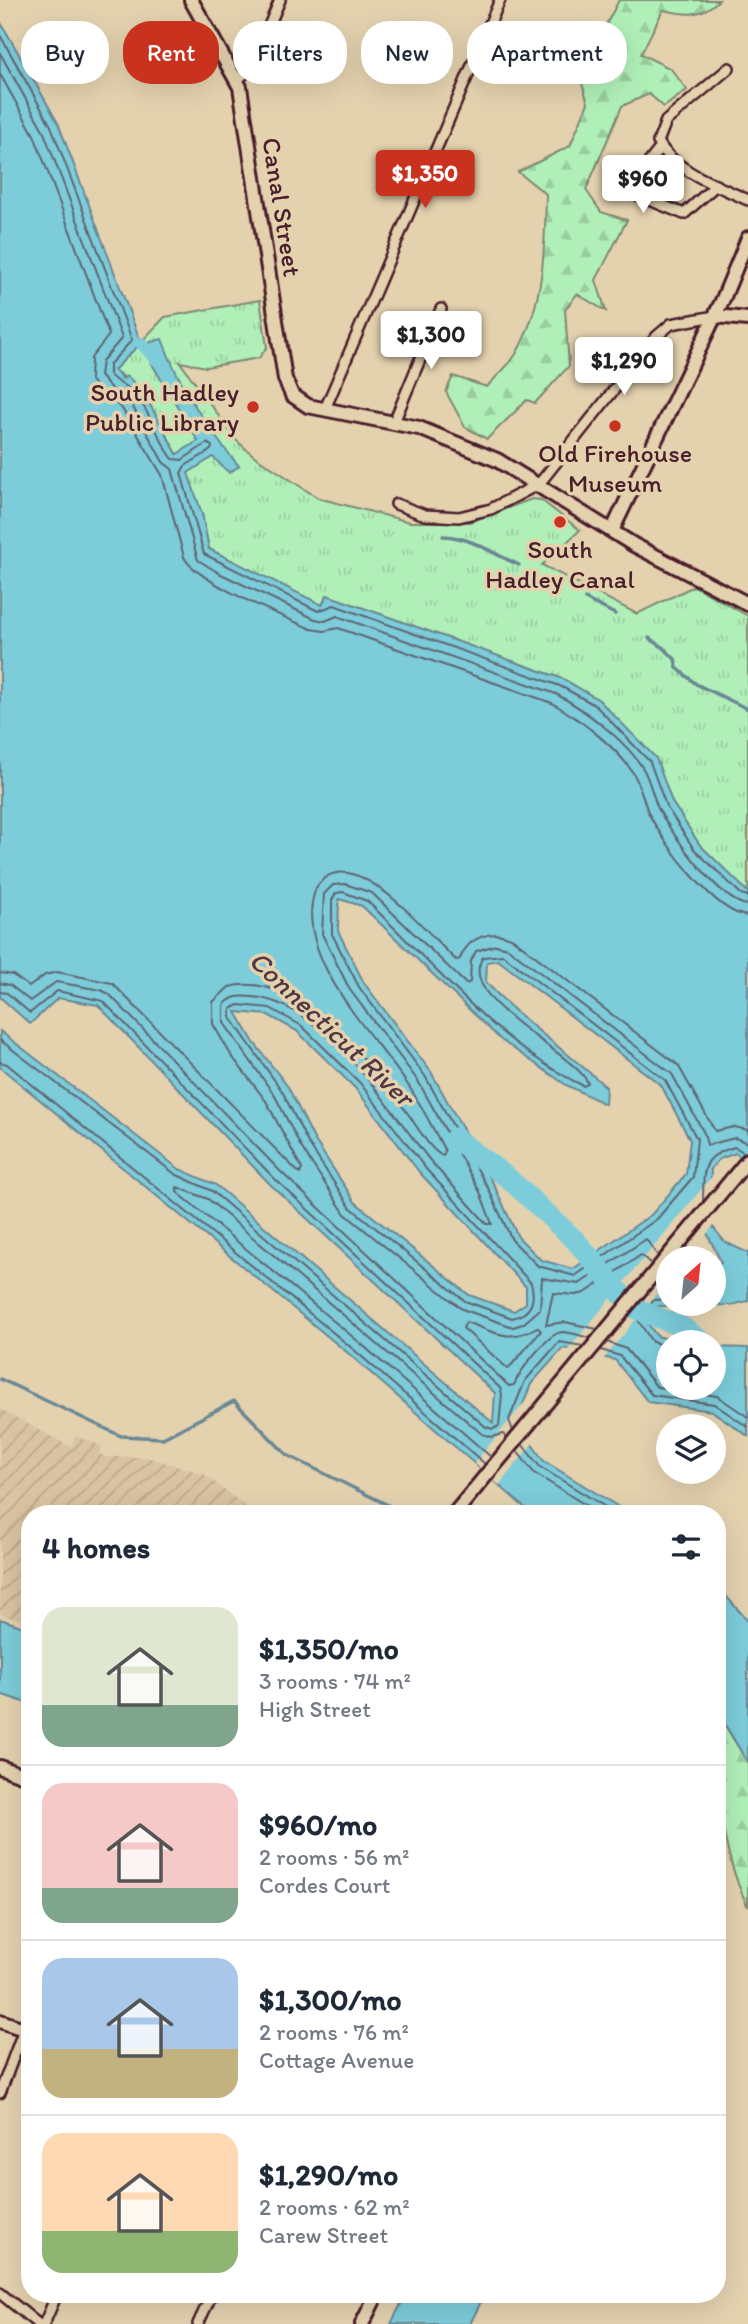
<!DOCTYPE html>
<html lang="en">
<head>
<meta charset="utf-8">
<style>
	body { margin:0; font-family:Itim,sans-serif; background:#f2f2f3; color:#1f2937; height:100vh; display:flex; flex-direction:column; font-size:26px; white-space:nowrap }
	* { box-sizing:border-box; margin:0 }
	p { font-size:23px; color:#747a83 }
	.icon { flex:none; width:38px; height:38px; fill:none; stroke:currentColor; stroke-width:2; stroke-linecap:round; stroke-linejoin:round }
	.map { position:relative; flex:1; overflow:hidden }
	.sheet { position:absolute; left:21px; top:1505px; width:705px; height:798px; display:flex; flex-direction:column; background:#fff; border-radius:28px; box-shadow:0 7px 28px #0002 }
	.sheet>* { flex:none }
	.top-card { position:absolute; left:21px; top:21px; width:707px; height:63px; display:flex; gap:14px }
	.needle { width:46px; rotate:27deg }
	.fabs { position:absolute; left:656px; top:1246px; display:grid; gap:14px }
	.fabs a { display:grid; place-items:center; width:70px; height:70px; border-radius:50%; background:#fff; box-shadow:0 7px 28px #0002; font-size:35px }
	.price { position:absolute; translate:-50% -60px; padding:0 16px; border-radius:7px; background:#fff; color:#222; font-size:23px; line-height:46px; filter:drop-shadow(0 2px 4px #0008) }
	.price::after { content:''; position:absolute; left:50%; top:42px; width:21px; height:16px; margin-left:-10px; background:inherit; clip-path:polygon(0 0,100% 0,50% 100%) }
	.price.selected { background:#c8321e; color:#fff }
	ul { padding:0; list-style:none }
	li { display:flex; align-items:center; gap:21px; height:175px; padding:0 21px }
	li+li { border-top:2px solid #e0e1e3 }
	li span { display:grid; place-items:center; flex:none; width:196px; height:140px; border-radius:21px; color:#555 }
	li>.icon { margin-inline-start:auto }
	span .icon { width:84px; height:84px; fill:#fffc; stroke-width:1 }
	li b { font-size:30px }
	h2 { display:flex; justify-content:space-between; align-items:center; height:84px; padding:0 21px; font-size:30px }
	.tag { padding:0 24px; border-radius:28px; background:#fff; box-shadow:0 7px 28px #0002; font-size:24px; line-height:63px }
	.tag.selected { background:#c8321e; color:#fff }
	.map>svg:first-child { display:block }
</style>
</head>
<body>
<div class="map">
<svg width="748" height="2324" viewBox="0 0 748 2324">
	<defs>
		<pattern id="industrial-furrows" width="10" height="10" patternUnits="userSpaceOnUse" patternTransform="scale(1.75)"><rect width="10" height="10" fill="#d9c3a1"/><path d="M-1 1l2-2M0 10L10 0M9 11l2-2" fill="none" stroke="#bca78b"/></pattern>
		<pattern id="forest-firs" width="22" height="20" patternUnits="userSpaceOnUse" patternTransform="scale(1.75)"><rect width="22" height="20" fill="#b0f0b8"/><path d="M5 1l3.5 6h-7zM16 11l3.5 6h-7z" fill="#99cd9e"/></pattern>
		<pattern id="park-tufts" width="24" height="20" patternUnits="userSpaceOnUse" patternTransform="scale(1.75)"><rect width="24" height="20" fill="#b0f0b8"/><path d="M3 7l-1-3M5 7V3M7 7l1-3M15 17l-1-3M17 17v-4M19 17l1-3" fill="none" stroke="#99cd9e"/></pattern>
	</defs>
	<rect width="100%" height="100%" fill="#e4d2af"/>
	<filter id="ink" filterUnits="userSpaceOnUse"><feTurbulence type="fractalNoise" baseFrequency=".0143" numOctaves="2"/><feDisplacementMap in="SourceGraphic" scale="14" xChannelSelector="R" yChannelSelector="G"/><feConvolveMatrix kernelMatrix="1 2 1 2 8 2 1 2 1" color-interpolation-filters="sRGB"/></filter>
	<g filter="url(#ink)">
		<path fill="url(#industrial-furrows)" d="M 0,1409 L 71,1447 L 76,1436 L 102,1446 L 99,1454 L 106,1457 L 147,1457 L 204,1474 L 255,1514 L 30,1514 L 30,1624 L 0,1614 Z"/>
		<path fill="url(#forest-firs)" stroke="#7d8872" stroke-width="2" d="M 619,0 L 719,0 C 700,18 687,15 663,10 L 641,54 L 671,69 L 687,90 L 664,107 L 649,94 L 622,106 L 586,190 L 601,212 L 627,220 L 596,280 L 606,311 L 577,294 L 565,310 L 569,366 L 535,403 L 527,400 L 487,439 L 465,427 L 446,392 L 453,376 L 487,387 C 496,376 509,366 516,354 C 544,306 545,248 546,194 L 518,172 L 570,146 L 588,103 L 576,64 L 596,44 Z
			M 718,1714 L 748,1763 L 748,1907 C 717,1842 717,1784 718,1714 Z"/>
		<path fill="url(#park-tufts)" stroke="#7d8872" stroke-width="2" d="M 260,300 L 267,347 L 259,358 L 206,367 L 180,362 L 237,441 L 253,455 L 318,498 L 410,522 L 470,522 L 532,499 L 541,500 L 580,530 L 542,565 L 637,614 L 694,586 L 748,616 L 748,920 L 599,700 L 563,679 L 327,595 L 323,606 L 209,549 L 202,514 L 188,474 L 142,390 L 114,370 L 165,317 Z"/>
		<path fill="#7dccda" stroke="#698794" stroke-width="2" fill-rule="evenodd" d="M 0,21 L 58,123 L 141,343 L 114,370 L 123,379 L 127,376 L 142,390 L 177,454 L 198,441 L 143,349 L 151,342 L 162,339 C 179,385 207,429 239,466 L 229,473 L 213,457 L 188,473 L 202,514 L 209,549 L 322,605 L 327,595 L 563,679 L 599,700 L 656,758 L 672,802 L 700,845 L 748,892 L 748,1166 L 736,1153 L 719,1159 L 711,1169 L 709,1222 L 725,1242 L 748,1253 L 748,1301 L 731,1305 L 658,1306 L 645,1320 L 657,1336 L 681,1342 L 668,1342 L 668,1388 L 714,1388 L 714,1347 L 748,1348 L 748,1436 L 712,1411 L 648,1402 L 615,1360 L 563,1348 L 531,1384 L 516,1422 L 544,1461 L 630,1514 L 532,1514 L 349,1354 L 0,1067 L 0,1031 L 179,1169 L 216,1185 L 493,1423 L 495,1393 L 270,1184 L 98,1005 L 58,998 L 30,1024 L 0,997 ZM 339,899 L 362,906 L 501,1040 L 566,1085 L 605,1104 L 606,1087 C 567,1051 522,1022 486,982 L 487,962 L 498,960 L 661,1085 L 690,1140 L 686,1174 L 652,1214 L 573,1269 L 541,1260 L 518,1237 L 494,1185 L 431,1072 L 364,983 L 338,931 ZM 236,1012 L 268,1015 L 297,1031 L 355,1088 L 420,1173 L 526,1287 L 526,1303 L 514,1311 L 469,1295 L 355,1202 L 314,1139 L 288,1087 L 253,1041 ZM 683,1219 L 706,1231 L 721,1262 L 714,1267 L 714,1304 L 668,1304 L 665,1241 Z
			M 718,1587 L 748,1621 L 748,1763 L 718,1713 Z
			M 0,1619 L 30,1629 L 30,1704 L 0,1694 Z
			M 406,2294 L 485,2294 L 470,2324 L 391,2324 Z"/>
		<path fill="#e4d2af" d="M 714,1174 L 715,1224 L 705,1236 L 684,1224 L 670,1240 L 687,1258 L 668,1258 L 668,1280 L 602,1361 L 566,1352 Z
			M 530,1396 L 520,1422 L 534,1442 L 499,1485 L 474,1463 Z"/>
		<g fill="none" stroke-linecap="round" stroke-linejoin="round">
			<path stroke="#5e6471" stroke-width="2" d="M 0,35 L 51,126 L 132,340 L 109,365 L 109,374 C 117,385 130,385 138,397 C 151,416 159,441 173,459 L 182,460 L 207,443 L 212,446 L 211,450 L 185,466 L 181,473 L 204,554 L 318,611 L 334,605 L 560,686 L 595,705 L 650,762 L 666,806 L 694,849 L 741,894 L 748,896
				M 0,53 L 43,130 L 122,338 L 102,361 L 100,376 L 113,391 L 129,400 L 163,462 L 172,469 L 198,560 L 219,573 L 315,619 L 325,621 L 337,616 L 556,694 C 584,709 625,740 642,767 C 650,779 652,795 658,808 C 669,831 722,904 748,905
				M 0,74 L 34,135 L 109,335 L 91,358 L 90,379 L 104,397 L 121,407 L 162,475 L 184,557 C 196,582 283,616 311,629 L 324,631 L 338,628 L 552,703 C 578,718 617,747 633,773 C 641,785 643,801 649,814 C 663,842 715,914 748,916
				M 343,892 L 367,901 C 434,965 499,1046 584,1086 L 588,1083 C 573,1051 454,1000 483,957 L 503,955 L 665,1080 L 697,1139 L 693,1177 L 657,1219 L 575,1276 L 538,1266 L 512,1240 L 488,1188 L 425,1076 L 359,987 L 332,934 L 332,900 L 336,893 Z
				M 0,973 L 13,975 L 29,987 L 45,975 L 57,972 L 112,983 L 300,1174 L 302,1169 L 266,1101 L 231,1055 L 213,1024 L 213,1002 L 229,987 C 298,969 370,1064 406,1111 C 416,1124 429,1150 443,1156 L 445,1151 C 433,1129 422,1106 408,1085 C 374,1035 290,954 316,888 C 350,834 430,937 456,960 L 460,959 C 468,937 492,928 513,939 L 678,1065 L 715,1131 L 734,1127 L 748,1130
				M 0,983 L 10,985 L 30,1001 L 56,982 L 101,990 L 109,994 L 281,1172 L 509,1386 L 514,1385 C 519,1372 548,1333 562,1332 C 571,1332 581,1336 590,1338
				M 0,992 L 7,993 L 30,1013 L 57,991 L 103,1001 L 275,1179 L 500,1388 L 502,1394 L 499,1426 L 493,1429 L 486,1427 L 212,1191 L 175,1174 L 0,1040
				M 239,1005 L 270,1008 L 302,1026 L 360,1083 L 426,1169 L 531,1283 C 536,1301 531,1314 512,1318 L 465,1301 L 350,1207 L 308,1143 L 282,1091 L 231,1018 L 231,1009 Z
				M 0,1062 L 7,1064 L 353,1349 L 485,1464
				M 703,1202 C 704,1170 700,1156 735,1147 L 745,1153
				M 658,1256 L 646,1239 L 579,1284 L 542,1278 L 540,1309 L 523,1324 L 513,1327 L 462,1309 L 345,1214 L 301,1147 L 275,1096 L 224,1023 L 224,1005 C 232,995 241,996 253,997 C 327,1004 389,1111 433,1164 C 451,1184 469,1204 487,1224 L 492,1224 L 480,1192 L 418,1081 L 350,990 L 322,934 L 324,894 L 333,885 L 345,884 L 372,893 L 466,984 L 470,982 L 471,961 L 476,951 L 496,945 L 508,948 L 672,1074 L 704,1133 L 707,1145 L 735,1138 L 748,1143
				M 668,1299 L 654,1300 L 638,1320 L 652,1342 L 668,1346
				M 466,1322 C 494,1332 509,1344 537,1327 L 541,1331 L 508,1369 L 463,1328 Z
				M 597,1329 L 565,1322 L 546,1325 L 553,1293 L 575,1295 L 585,1293 L 641,1255 L 651,1264
				M 607,1342 L 626,1349 L 657,1387 L 717,1396 L 748,1417
				M 601,1350 L 620,1356 L 652,1395 L 714,1404 L 748,1427
				M 513,1431 L 509,1420 L 525,1381 L 559,1342 L 583,1346
				M 522,1444 L 540,1467 L 617,1514
				M 517,1451 L 534,1473 L 600,1514
				M 491,1457 L 359,1342 L 177,1192 L 177,1187 L 208,1199 L 482,1434 L 492,1437 L 503,1434 L 507,1438"/>
			<path stroke="#698794" stroke-width="3.5" d="M 443,536 C 472,537 493,554 519,565
				M 585,599 L 615,614
				M 649,638 L 664,648 L 675,659 L 677,668 L 696,684 L 748,709
				M 0,1379 L 121,1436 L 163,1438 L 234,1401 L 287,1455 L 406,1514"/>
			<path stroke="#7dccda" stroke-width="12" d="M 141,343 L 156,360"/>
			<path stroke="#7dccda" stroke-width="21" d="M 455,1138 L 508,1178 L 576,1241 L 632,1307 L 682,1327 L 702,1342"/>
			<defs>
				<path id="street" d="M 729,68 L 666,121 L 658,142 C 674,171 719,186 748,200
					M 237,80 L 251,68 L 280,0
					M 661,147 L 642,171 L 635,194 L 684,214 L 716,185
					M 325,409 L 500,0
					M 394,422 L 441,309
					M 396,504 L 425,515 L 459,517 L 491,509 L 539,484 L 656,337 L 671,324 L 715,316
					M 0,2093 L 30,2013
					M 0,2293 L 38,2324
					M 44,2324 L 57,2294
					M 198,2324 L 212,2294"/>
				<path id="secondary" d="M 191,0 L 240,87 L 285,379 L 292,395 L 308,406 L 419,428 L 497,460 L 634,545 L 748,604
					M 715,316 L 748,319
					M 612,531 L 723,299 L 748,238
					M 454,1514 L 748,1160
					M 0,1767 L 30,1778
					M 0,2021 L 30,2031
					M 362,2324 L 377,2294"/>
			</defs>
			<use href="#street" stroke="#4a1f2b" stroke-width="14"/>
			<use href="#secondary" stroke="#4a1f2b" stroke-width="18"/>
			<use href="#street" stroke="#e4d2af" stroke-width="9"/>
			<use href="#secondary" stroke="#e4d2af" stroke-width="12"/>
		</g>
	</g>
	<g fill="#c8321e" stroke="#e4d2af" stroke-width="2.5">
		<circle cx="253" cy="407" r="7"/>
		<circle cx="615" cy="426" r="7"/>
		<circle cx="560" cy="522" r="7"/>
	</g>
	<g text-anchor="middle" stroke-width="7" stroke-linejoin="round" paint-order="stroke">
		<g font-size="26" fill="#4a1f2b" stroke="#e4d2af">
			<text transform="translate(282 207) rotate(81)" y="9">Canal Street</text>
		</g>
		<g font-size="26" fill="#4a1f2b" stroke="#e4d2af">
			<text x="239" y="401" text-anchor="end">South Hadley<tspan x="239" dy="30">Public Library</tspan></text>
			<text x="615" y="462">Old Firehouse<tspan x="615" dy="30">Museum</tspan></text>
			<text x="560" y="558">South<tspan x="560" dy="30">Hadley Canal</tspan></text>
		</g>
		<g font-size="28" font-style="italic" fill="#523945" stroke="#e4d2af">
			<text transform="translate(332 1028) rotate(43)" y="10">Connecticut River</text>
		</g>
	</g>
</svg>
<div class="fabs">
<a><svg class="needle" viewBox="-14 -14 28 28"><path d="M0-13l5 13h-10z" fill="#e53935"/><path d="M0 13l5-13h-10z" fill="#747a83"/></svg></a>
<a><svg class="icon" aria-label="locate" viewBox="0 0 24 24"><circle cx="12" cy="12" r="6"/><path d="M12 2v4M12 18v4M2 12h4M18 12h4"/></svg></a>
<a><svg class="icon" aria-label="layers" viewBox="0 0 24 24"><path d="M12 4l9 5-9 5-9-5zM3 14l9 5 9-5"/></svg></a>
</div>
<b class="price selected" style="left:425px;top:210px">$1,350</b>
<b class="price" style="left:643px;top:215px">$960</b>
<b class="price" style="left:431px;top:371px">$1,300</b>
<b class="price" style="left:624px;top:397px">$1,290</b>
<div class="top-card">
<a class="tag">Buy</a>
<a class="tag selected">Rent</a>
<a class="tag">Filters</a>
<a class="tag">New</a>
<a class="tag">Apartment</a>
</div>
<section class="sheet">
<h2>4 homes<svg class="icon" aria-label="filters" viewBox="0 0 24 24"><path d="M4 7h16M4 17h16"/><circle cx="9" cy="7" r="2"/><circle cx="15" cy="17" r="2"/></svg></h2>
<ul>
<li><span style="background:linear-gradient(#dfe7d0 70%,#7fa58c 0)"><svg class="icon" aria-label="home" viewBox="0 0 24 24"><path d="M3 11l9-7 9 7M6 9v11h12V9"/></svg></span><div><b>$1,350/mo</b><p>3 rooms · 74 m²</p><p>High Street</p></div></li>
<li><span style="background:linear-gradient(#f6c9c9 75%,#7fa58c 0)"><svg class="icon" aria-label="home" viewBox="0 0 24 24"><path d="M3 11l9-7 9 7M6 9v11h12V9"/></svg></span><div><b>$960/mo</b><p>2 rooms · 56 m²</p><p>Cordes Court</p></div></li>
<li><span style="background:linear-gradient(#a9c7e8 65%,#c2b280 0)"><svg class="icon" aria-label="home" viewBox="0 0 24 24"><path d="M3 11l9-7 9 7M6 9v11h12V9"/></svg></span><div><b>$1,300/mo</b><p>2 rooms · 76 m²</p><p>Cottage Avenue</p></div></li>
<li><span style="background:linear-gradient(#ffd9b3 70%,#8fb573 0)"><svg class="icon" aria-label="home" viewBox="0 0 24 24"><path d="M3 11l9-7 9 7M6 9v11h12V9"/></svg></span><div><b>$1,290/mo</b><p>2 rooms · 62 m²</p><p>Carew Street</p></div></li>
</ul>
</section>
</div>
</body>
</html>
